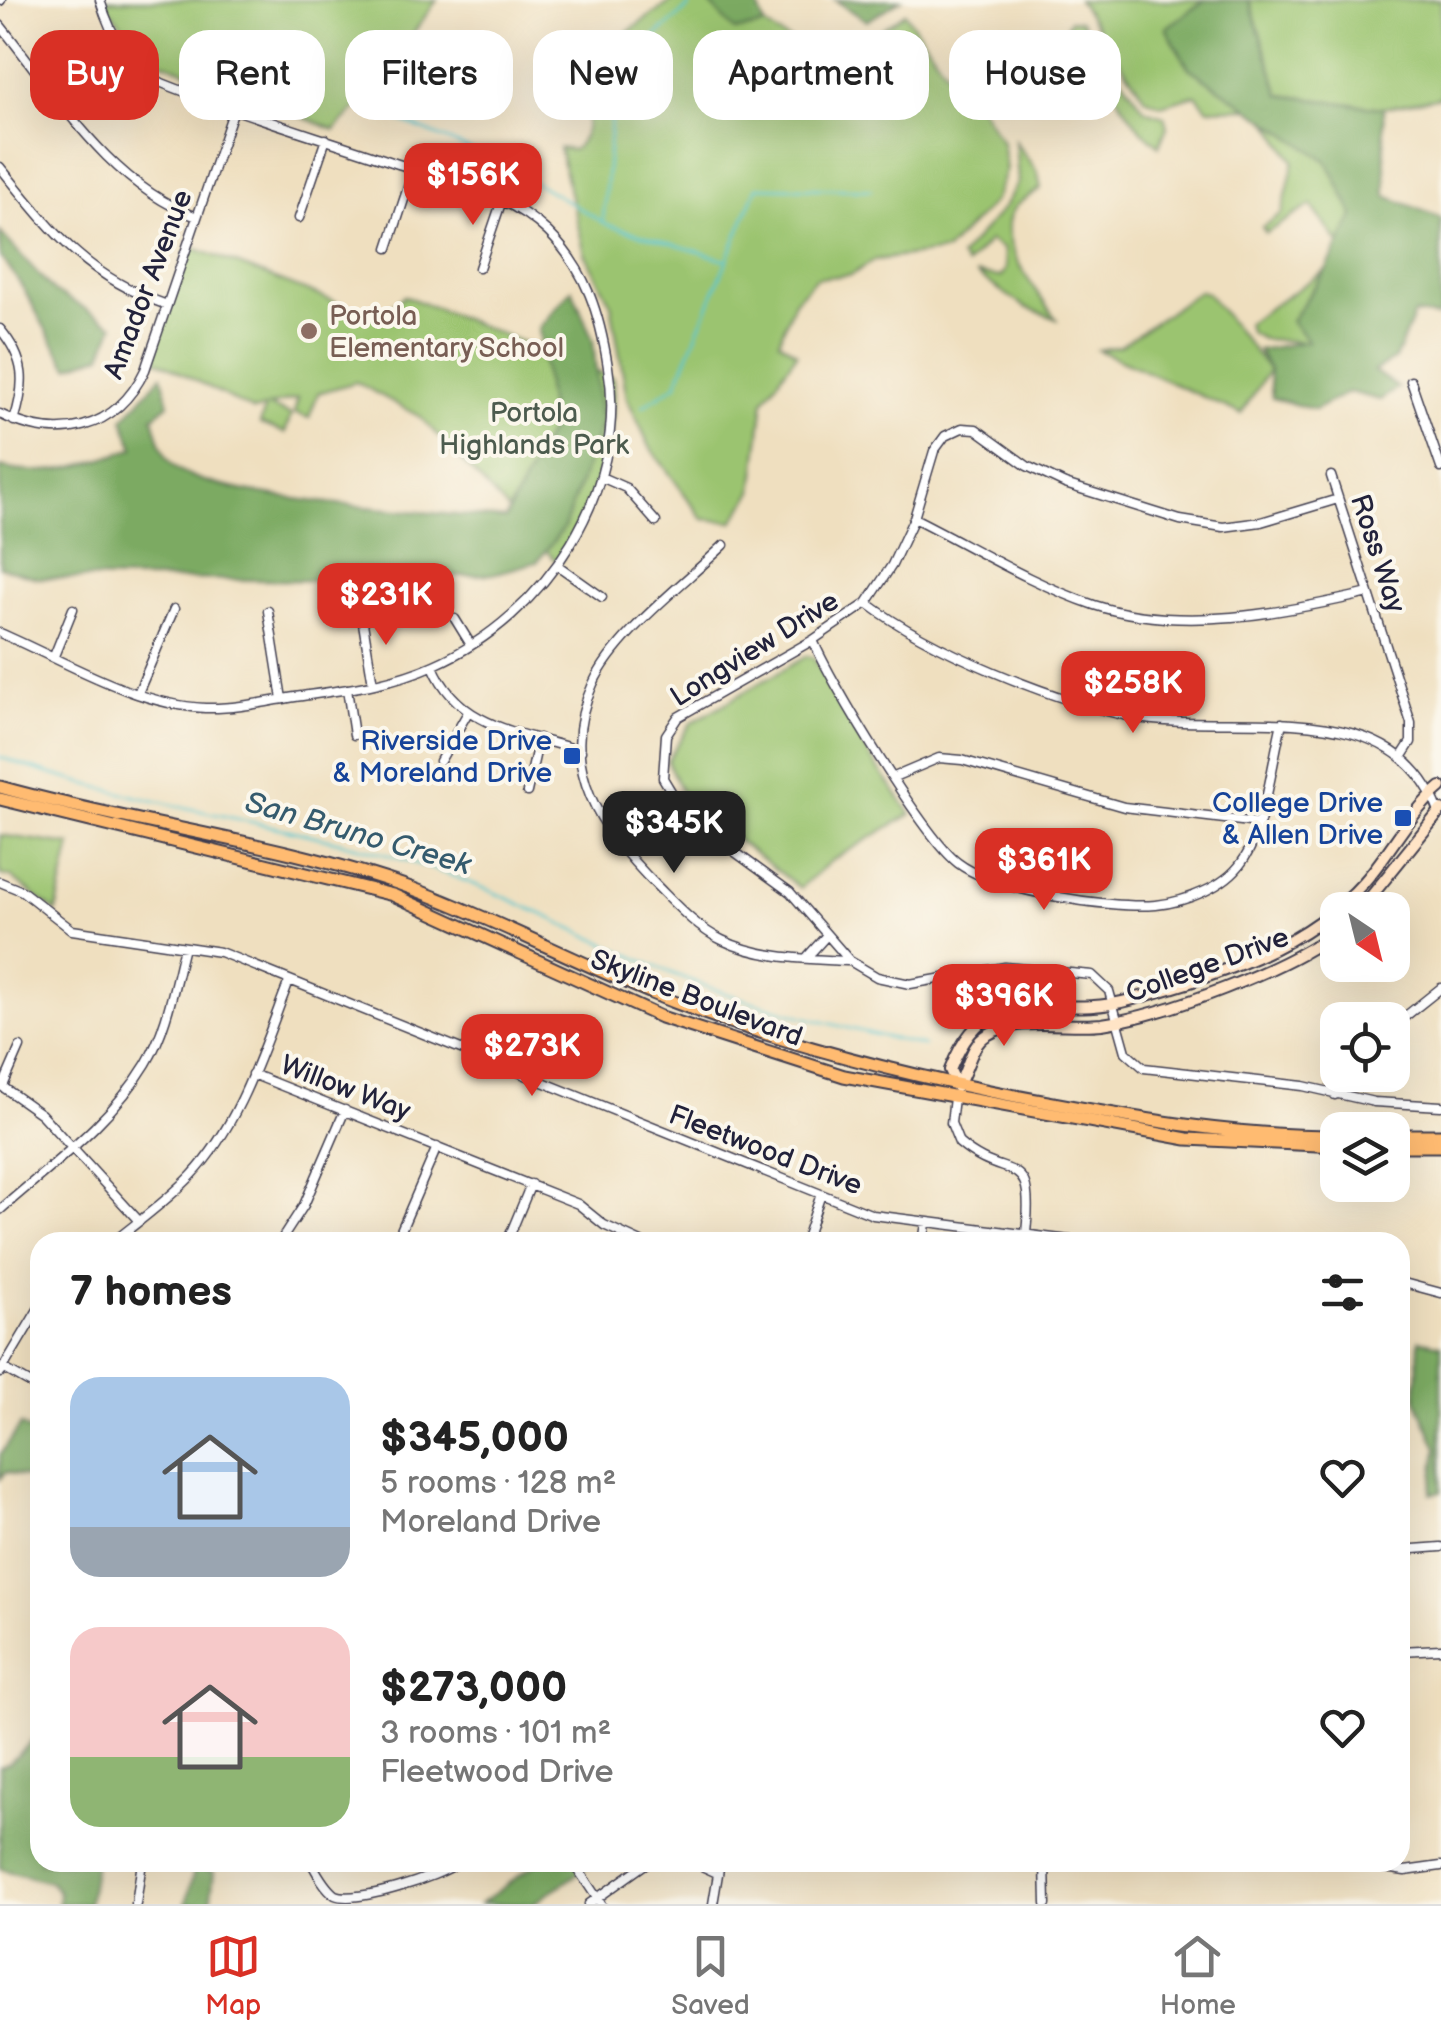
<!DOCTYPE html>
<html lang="en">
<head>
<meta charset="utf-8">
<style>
	body { margin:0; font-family:"Balsamiq Sans",sans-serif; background:#f2f2f2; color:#222; height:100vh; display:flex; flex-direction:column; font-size:38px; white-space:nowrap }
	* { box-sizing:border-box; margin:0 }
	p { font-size:32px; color:#767676 }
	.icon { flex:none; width:55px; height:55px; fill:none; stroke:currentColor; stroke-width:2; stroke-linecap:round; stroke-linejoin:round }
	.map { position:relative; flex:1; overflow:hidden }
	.sheet { position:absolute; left:30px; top:1232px; width:1380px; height:640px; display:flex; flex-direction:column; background:#fff; border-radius:30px; box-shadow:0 10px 40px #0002 }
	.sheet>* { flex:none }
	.top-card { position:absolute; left:30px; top:30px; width:1382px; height:90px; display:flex; gap:20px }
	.needle { width:65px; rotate:145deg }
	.buttons { position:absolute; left:1320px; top:892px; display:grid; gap:20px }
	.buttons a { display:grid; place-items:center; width:90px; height:90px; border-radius:20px; background:#fff; box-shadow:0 10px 40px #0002; font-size:50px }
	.price { position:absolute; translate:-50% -85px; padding:0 22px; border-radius:20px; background:#d93025; color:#fff; font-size:32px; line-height:65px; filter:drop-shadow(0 2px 5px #0008) }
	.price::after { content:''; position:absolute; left:50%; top:60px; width:30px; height:22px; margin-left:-15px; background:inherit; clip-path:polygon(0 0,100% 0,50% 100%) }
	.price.on { background:#222; color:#fff }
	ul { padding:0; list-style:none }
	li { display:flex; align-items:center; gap:30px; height:250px; padding:0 40px }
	li span { display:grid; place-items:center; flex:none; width:280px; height:200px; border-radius:30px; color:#555 }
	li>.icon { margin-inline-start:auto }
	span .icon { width:120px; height:120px; fill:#fffc; stroke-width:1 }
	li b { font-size:42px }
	h2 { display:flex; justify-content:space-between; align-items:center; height:120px; padding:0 40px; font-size:42px }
	.tag { padding:0 35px; border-radius:30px; background:#fff; box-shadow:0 10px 40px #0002; font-size:35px; line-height:90px }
	.tag.on { background:#d93025; color:#fff }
	.tab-bar { display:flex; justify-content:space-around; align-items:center; height:140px; border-top:2px solid #e0e0e0; background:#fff; font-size:28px; color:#767676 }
	.tab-bar a { display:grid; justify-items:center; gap:5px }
	.tab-bar .on { color:#d93025 }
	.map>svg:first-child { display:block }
</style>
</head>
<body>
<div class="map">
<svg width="1441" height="1904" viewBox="0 0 1441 1904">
	<rect width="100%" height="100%" fill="#fbf7ec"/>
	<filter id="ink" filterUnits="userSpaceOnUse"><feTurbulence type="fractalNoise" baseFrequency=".01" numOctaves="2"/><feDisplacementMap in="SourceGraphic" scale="20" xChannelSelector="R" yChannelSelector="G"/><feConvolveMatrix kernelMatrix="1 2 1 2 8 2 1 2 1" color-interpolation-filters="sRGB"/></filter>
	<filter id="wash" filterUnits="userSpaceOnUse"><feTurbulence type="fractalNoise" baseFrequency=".0048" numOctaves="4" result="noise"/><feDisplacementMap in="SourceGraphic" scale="40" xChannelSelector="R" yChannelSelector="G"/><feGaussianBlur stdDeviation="2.25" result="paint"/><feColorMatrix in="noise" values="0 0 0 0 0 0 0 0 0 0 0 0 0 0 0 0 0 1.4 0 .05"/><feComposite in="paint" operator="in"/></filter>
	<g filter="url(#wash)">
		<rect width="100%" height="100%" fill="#efdfbf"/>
		<path fill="#9bc470" stroke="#5e7356" stroke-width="2.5" d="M 102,0 L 437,0 L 412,35 L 402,61 L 335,130 L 145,55 Z
			M 673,0 L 709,0 L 735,31 L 765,25 C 825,67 850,53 905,13 L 969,104 L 976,101 L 1002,142 L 1006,169 L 995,200 L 946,251 L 875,260 L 851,275 L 816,278 L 794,301 L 779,341 L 797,353 L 764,400 L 753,492 L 733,522 L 703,519 L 650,447 L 627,398 L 611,304 L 585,254 L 559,148 L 573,150 C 600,125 579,94 599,61 C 613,38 651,17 673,0 Z
			M 1078,0 L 1205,0 L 1166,28 L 1189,68 L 1249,108 L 1208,109 L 1196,95 L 1161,105 L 1145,98 Z
			M 1249,0 L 1441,0 L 1441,97 L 1383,108 L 1280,95 Z
			M 1070,20 L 1080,21 L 1145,110 L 1164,116 L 1167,127 L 1159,146 L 1139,128 L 1066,26 Z
			M 1266,118 L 1327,161 L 1354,216 L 1340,245 L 1311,205 L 1266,233 L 1262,227 L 1282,213 L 1294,161 Z
			M 1015,141 L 1038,173 L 1041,188 C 1034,194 1021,200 1015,207 C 990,238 1039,294 1056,319 L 1025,307 L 976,274 L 1001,277 L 1006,269 L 1003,249 L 989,241 L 966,265 L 960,257 L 1004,207 L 1018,182 Z
			M 189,246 L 375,317 L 405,296 L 613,378 C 619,447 588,505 559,564 L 420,417 L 356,382 L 318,393 L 309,418 L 294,413 L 298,398 L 269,406 L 291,415 L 285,433 L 260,424 L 265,408 L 254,411 L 151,357 Z
			M 1326,270 L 1292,321 L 1309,342 L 1262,339 L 1249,332 L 1247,323 Z
			M 1199,291 L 1207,293 L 1269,370 L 1241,414 L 1098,350 L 1120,346 Z
			M 807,656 L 814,658 L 871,758 L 911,814 L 831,861 L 800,888 L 685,800 L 667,761 L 691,723 Z
			M 0,835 L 71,845 L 56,912 L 11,877 L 0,875 Z"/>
		<path fill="#7caa62" stroke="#4f664e" stroke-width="2.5" d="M 756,0 L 765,25 L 735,31 L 708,2 Z
			M 835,0 L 901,0 L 867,21 Z
			M 1205,0 L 1249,0 L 1280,95 L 1383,108 L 1386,196 L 1441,218 L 1441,308 L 1438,317 L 1414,314 L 1395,359 L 1374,371 L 1398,388 L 1380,400 L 1349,392 L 1315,410 L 1272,398 L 1269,370 L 1258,350 L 1308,341 L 1291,321 L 1326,270 L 1354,216 L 1327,161 L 1189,68 L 1166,28 Z
			M 0,232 L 54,291 L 114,325 L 102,355 L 69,367 C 43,332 29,289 0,257 Z
			M 572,289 L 593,340 L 601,425 L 564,528 L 537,562 L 493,574 L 374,581 L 37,578 L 0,567 L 0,467 C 46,479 91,464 134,448 L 123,419 L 162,375 L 169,404 L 153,417 C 157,432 162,455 174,466 C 211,501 444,513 505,519 L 551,428 L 539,328 Z
			M 1419,1340 L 1441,1345 L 1441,1492 L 1431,1494 L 1437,1448 L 1416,1400 Z
			M 21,1425 L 40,1437 L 40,1481 L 6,1472 L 0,1479 L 0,1455 Z
			M 40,1733 L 40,1862 L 95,1863 L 88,1904 L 58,1904 L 59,1892 L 50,1882 L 0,1869 L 0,1767 L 10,1763 Z
			M 537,1863 L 593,1863 L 533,1904 L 480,1904 Z
			M 195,1866 L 214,1872 L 210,1904 L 186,1904 Z"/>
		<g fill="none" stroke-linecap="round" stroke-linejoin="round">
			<path stroke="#59c6ce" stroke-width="2.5" d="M 368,107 L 502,163 L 608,225 L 727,260
				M 603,221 L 615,71 L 689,7 L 690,0
				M 643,406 L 676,385 L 757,187 L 871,190
				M 0,757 C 145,810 302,822 447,874 C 525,902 599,944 676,975 C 755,1007 841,1027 924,1046"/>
		</g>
	</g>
	<g filter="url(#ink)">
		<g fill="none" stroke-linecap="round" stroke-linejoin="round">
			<defs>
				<path id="street" d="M 0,1 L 1,0
					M 0,25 C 57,95 109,185 197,217
					M 0,167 C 52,231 86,277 167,305
					M 299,218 L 326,139
					M 388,248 L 414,169
					M 479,268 L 502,200
					M 0,329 C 26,360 26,383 14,421
					M 1411,381 L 1441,468
					M 0,414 C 58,443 116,431 145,370 L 234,109
					M 1331,476 L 1411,723 L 1411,742 L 1402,756
					M 601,477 L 626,488 L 656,522
					M 1338,499 L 1261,522 L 1223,527 L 1180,520 L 1065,484 L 1027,466 L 976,429 L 962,428 L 945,436 L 934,451 L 914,518 L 892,565 L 867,603 L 813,640 L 678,717 L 666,735 L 663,778 L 681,808 L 698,825 L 790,892 L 850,961 L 877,977 L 910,984 L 1005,967 L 1092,975 L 1109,991 L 1126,1052 L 1144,1068 L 1303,1086 L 1374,1102 L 1441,1106
					M 914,518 C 972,547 1032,584 1094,605 C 1181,633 1283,613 1369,593
					M 724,545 C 685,583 615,635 593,684 C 555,766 602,832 658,887 C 677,906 697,928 722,940 C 761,959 808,959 850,961
					M 557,565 L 602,597
					M 867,603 C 930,651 1054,701 1133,717 C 1233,736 1394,688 1439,812
					M 268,611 L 282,699
					M 362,617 L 373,684
					M 455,619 L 471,645
					M 0,633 C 63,660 135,705 205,708 C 235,709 265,702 295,697 C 342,690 390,685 434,665 C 546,616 629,490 608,367 C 600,316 587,270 548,232 C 507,193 450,181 398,164 C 320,137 239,114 162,83 C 127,64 111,37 100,0
					M 813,640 C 830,682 925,838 958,863 C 995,891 1108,909 1156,905 C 1185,902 1225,887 1242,862 C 1265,830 1272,762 1282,723
					M 54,656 L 73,609
					M 433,666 C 459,729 522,732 581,751
					M 347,689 L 354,735
					M 138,693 L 174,609
					M 440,761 L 467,714
					M 894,777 L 939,758 L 962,760 L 1124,807 L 1258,823
					M 527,792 L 539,738
					M 0,882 L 22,891 L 72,930 L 220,952 L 873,1215 L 1085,1242
					M 808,956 L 827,935
					M 1392,1027 L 1441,988
					M 252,1074 L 578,1204 L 604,1225 L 641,1242
					M 0,1085 L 41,1114 L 139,1221
					M 3,1086 L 20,1047
					M 1335,1095 L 1341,1075
					M 954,1098 L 951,1123 L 959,1143 C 1010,1187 1037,1144 1025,1242
					M 0,1210 C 51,1165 111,1122 146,1064 C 167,1029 174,986 184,947
					M 113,1242 C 139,1221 168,1200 191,1176 C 241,1123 263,1047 289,981
					M 280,1242 L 304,1205 L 345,1110
					M 396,1242 L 437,1147
					M 507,1242 L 531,1184
					M 805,1242 L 820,1197
					M 923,1242 L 926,1224
					M 1400,1282 L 1441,1293
					M 3,1368 L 40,1389
					M 0,1373 L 40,1306
					M 1400,1550 L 1441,1547
					M 1400,1651 L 1441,1649
					M 311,1862 C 317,1873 325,1888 335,1895 C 356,1904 439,1877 459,1862
					M 573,1862 L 601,1904
					M 693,1862 L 715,1872
					M 1045,1862 L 1046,1904
					M 1344,1862 L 1405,1871 L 1441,1866
					M 136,1904 L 142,1862
					M 589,1904 L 648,1862
					M 713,1904 L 720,1862"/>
				<path id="secondary" d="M 1360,910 L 1441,810
					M 957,1085 L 950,1070 C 990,970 1047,1023 1130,1000 C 1214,976 1305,949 1365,881 C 1392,850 1409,813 1441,787
					M 957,1087 C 968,1071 970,1045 987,1035 C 1017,1016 1068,1028 1102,1024 C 1165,1015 1288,969 1338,930"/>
				<path id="primary" d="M 0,787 C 135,825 278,841 411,888 C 500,921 585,967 674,1002 C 797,1049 924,1080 1053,1103 C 1148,1121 1241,1136 1338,1136
					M 0,799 L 393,895 L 661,1017 L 844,1076 L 1187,1139 L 1338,1146
					M 1392,1135 L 1441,1135
					M 1392,1146 L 1441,1146"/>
			</defs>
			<use href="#street" stroke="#413e4f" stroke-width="11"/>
			<use href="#secondary" stroke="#413e4f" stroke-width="14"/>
			<use href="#primary" stroke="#413e4f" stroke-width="15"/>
			<use href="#street" stroke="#fff" stroke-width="8"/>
			<use href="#secondary" stroke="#ffe4c6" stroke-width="10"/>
			<use href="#primary" stroke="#ffbb71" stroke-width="11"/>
		</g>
	</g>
	<circle fill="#8d6e63" stroke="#fbf7ec" stroke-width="4" cx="309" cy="331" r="10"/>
	<g fill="#1a4fb4" stroke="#fbf7ec" stroke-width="4">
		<rect x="562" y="746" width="20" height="20" rx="5"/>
		<rect x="1393" y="808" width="20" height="20" rx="5"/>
	</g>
	<g text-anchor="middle" stroke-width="8" stroke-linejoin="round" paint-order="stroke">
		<g font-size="28" fill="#22223b" stroke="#fbf7ec">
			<text transform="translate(147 284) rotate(-69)" y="10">Amador Avenue</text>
			<text transform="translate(1379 553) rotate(72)" y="10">Ross Way</text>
			<text transform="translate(754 648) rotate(-32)" y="10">Longview Drive</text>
			<text transform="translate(1207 964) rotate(-20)" y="10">College Drive</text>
			<text transform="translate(697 997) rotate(21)" y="10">Skyline Boulevard</text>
			<text transform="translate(346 1087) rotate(21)" y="10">Willow Way</text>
			<text transform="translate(766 1149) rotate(21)" y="10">Fleetwood Drive</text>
		</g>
		<g font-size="28" fill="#785e54" stroke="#fbf7ec" text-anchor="start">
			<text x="329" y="325">Portola<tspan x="329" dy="32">Elementary School</tspan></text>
		</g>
		<g font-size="28" fill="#4c5b4e" stroke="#fbf7ec">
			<text x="534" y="422">Portola<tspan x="534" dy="32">Highlands Park</tspan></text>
		</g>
		<g font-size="28" fill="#164399" stroke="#fbf7ec" text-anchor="end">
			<text x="552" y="750">Riverside Drive<tspan x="552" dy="32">&amp; Moreland Drive</tspan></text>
			<text x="1383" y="812">College Drive<tspan x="1383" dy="32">&amp; Allen Drive</tspan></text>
		</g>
		<g font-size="30" font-style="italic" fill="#355b6e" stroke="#fbf7ec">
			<text transform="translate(358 833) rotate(16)" y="10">San Bruno Creek</text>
		</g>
	</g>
</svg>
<div class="buttons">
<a><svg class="needle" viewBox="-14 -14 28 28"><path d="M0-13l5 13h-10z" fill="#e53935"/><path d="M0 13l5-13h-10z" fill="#767676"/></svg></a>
<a><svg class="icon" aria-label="locate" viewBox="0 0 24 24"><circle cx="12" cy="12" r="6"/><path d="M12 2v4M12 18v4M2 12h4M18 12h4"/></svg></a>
<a><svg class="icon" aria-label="layers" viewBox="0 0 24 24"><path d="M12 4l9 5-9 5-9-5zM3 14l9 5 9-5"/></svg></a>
</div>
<b class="price" style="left:473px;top:228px">$156K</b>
<b class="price" style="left:386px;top:648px">$231K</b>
<b class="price" style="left:1133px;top:736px">$258K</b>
<b class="price on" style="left:674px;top:876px">$345K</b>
<b class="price" style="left:1044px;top:913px">$361K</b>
<b class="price" style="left:1004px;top:1049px">$396K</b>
<b class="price" style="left:532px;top:1099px">$273K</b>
<div class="top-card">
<a class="tag on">Buy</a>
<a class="tag">Rent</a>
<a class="tag">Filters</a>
<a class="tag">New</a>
<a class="tag">Apartment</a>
<a class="tag">House</a>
</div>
<section class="sheet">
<h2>7 homes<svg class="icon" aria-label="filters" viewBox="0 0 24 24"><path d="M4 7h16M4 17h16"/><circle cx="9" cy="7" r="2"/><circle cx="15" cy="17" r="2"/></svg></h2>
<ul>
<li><span style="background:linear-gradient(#a9c7e8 75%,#9aa5b1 0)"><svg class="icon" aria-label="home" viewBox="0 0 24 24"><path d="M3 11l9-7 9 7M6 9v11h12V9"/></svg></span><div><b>$345,000</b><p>5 rooms · 128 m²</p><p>Moreland Drive</p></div><svg class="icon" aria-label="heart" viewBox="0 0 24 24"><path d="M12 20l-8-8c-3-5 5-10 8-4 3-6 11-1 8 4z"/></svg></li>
<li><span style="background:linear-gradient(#f6c9c9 65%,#8fb573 0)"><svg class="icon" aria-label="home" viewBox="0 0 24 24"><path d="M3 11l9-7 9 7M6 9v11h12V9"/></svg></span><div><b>$273,000</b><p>3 rooms · 101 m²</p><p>Fleetwood Drive</p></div><svg class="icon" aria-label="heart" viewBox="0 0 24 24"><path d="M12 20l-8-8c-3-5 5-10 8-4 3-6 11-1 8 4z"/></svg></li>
</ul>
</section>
</div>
<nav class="tab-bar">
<a class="on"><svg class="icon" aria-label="map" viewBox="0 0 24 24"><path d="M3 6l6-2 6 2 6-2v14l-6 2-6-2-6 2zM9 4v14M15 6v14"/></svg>Map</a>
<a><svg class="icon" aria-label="saved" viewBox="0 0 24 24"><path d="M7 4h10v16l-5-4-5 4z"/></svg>Saved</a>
<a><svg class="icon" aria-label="home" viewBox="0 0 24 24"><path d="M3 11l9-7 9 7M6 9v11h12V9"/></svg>Home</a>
</nav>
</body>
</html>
